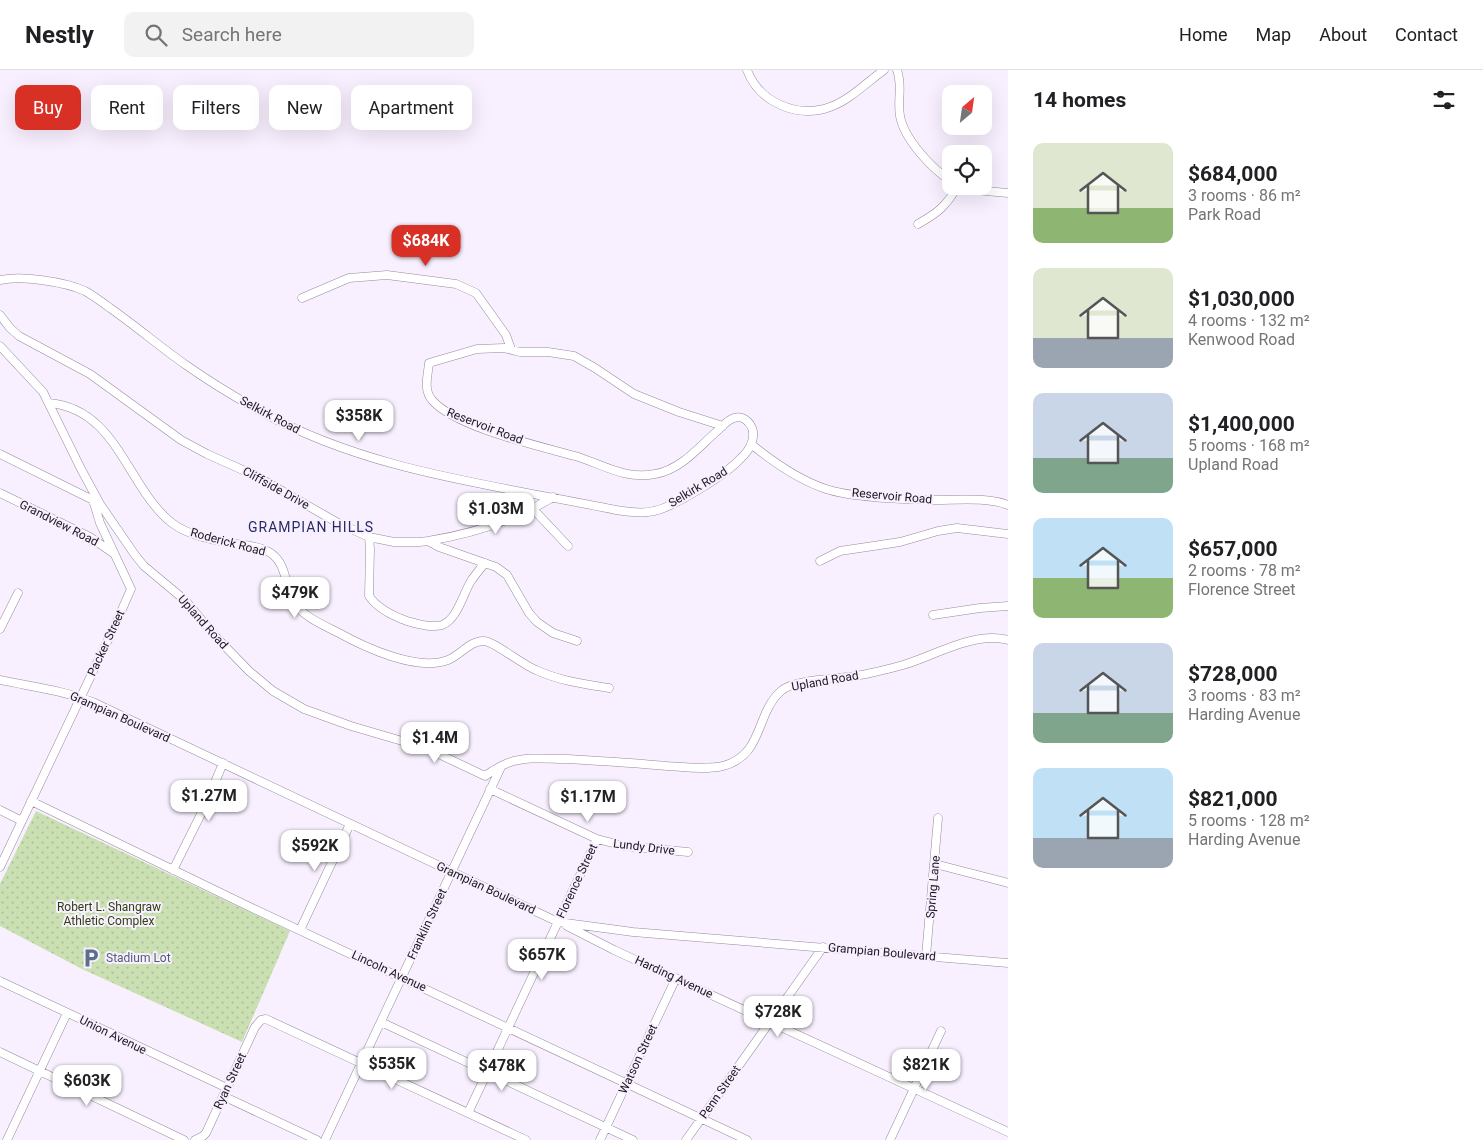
<!DOCTYPE html>
<html lang="en">
<head>
<meta charset="utf-8">
<style>
	body { margin:0; font-family:Roboto,sans-serif; background:#f2f2f2; color:#202124; height:100vh; display:flex; flex-direction:column; font-size:19px; white-space:nowrap }
	* { box-sizing:border-box; margin:0 }
	p { font-size:16px; color:#757577 }
	.icon { flex:none; width:28px; height:28px; fill:none; stroke:currentColor; stroke-width:2; stroke-linecap:round; stroke-linejoin:round }
	.map { position:relative; flex:1; overflow:hidden }
	.panel { display:flex; flex-direction:column; background:#fff; width:475px }
	.panel>* { flex:none }
	.guide { position:absolute; left:15px; top:15px; width:475px; height:45px; display:flex; gap:10px }
	.needle { width:32px; rotate:29deg }
	.buttons { position:absolute; left:942px; top:15px; display:grid; gap:10px }
	.buttons a { display:grid; place-items:center; width:50px; height:50px; border-radius:10px; background:#fff; box-shadow:0 5px 20px #0002; font-size:25px }
	.price { position:absolute; translate:-50% -42px; padding:0 11px; border-radius:10px; background:#fff; color:#222; font-size:16px; line-height:32px; filter:drop-shadow(0 1px 2px #0008) }
	.price::after { content:''; position:absolute; left:50%; top:30px; width:15px; height:11px; margin-left:-8px; background:inherit; clip-path:polygon(0 0,100% 0,50% 100%) }
	.price.on { background:#d93025; color:#fff }
	ul { padding:0; list-style:none }
	li { display:flex; align-items:center; gap:15px; height:125px; padding:0 25px }
	li span { display:grid; place-items:center; flex:none; width:140px; height:100px; border-radius:10px; color:#555 }
	li>.icon { margin-inline-start:auto }
	span .icon { width:60px; height:60px; fill:#fffc; stroke-width:1 }
	li b { font-size:21px }
	h2 { display:flex; justify-content:space-between; align-items:center; height:60px; padding:0 25px; font-size:21px }
	.chip { padding:0 18px; border-radius:10px; background:#fff; box-shadow:0 5px 20px #0002; font-size:18px; line-height:45px }
	.chip.on { background:#d93025; color:#fff }
	header { display:flex; align-items:center; gap:30px; box-sizing:border-box; height:70px; padding:0 25px; background:#fff; border-bottom:1px solid #e0e0e0 }
	header strong { font-size:24px }
	nav { display:flex; gap:28px; margin-inline-start:auto; font-size:18px }
	.search { width:350px; height:45px; background:#f2f2f2; display:flex; align-items:center; gap:12px; box-sizing:border-box; padding:0 18px; border-radius:10px; color:#757577; font-size:19px }
	main { display:flex; flex:1; min-height:0 }
	.map>svg:first-child { display:block }
</style>
</head>
<body>
<header>
<strong>Nestly</strong>
<div class="search"><svg class="icon" aria-label="search" viewBox="0 0 24 24"><circle cx="10" cy="10" r="6"/><path d="M15 15l6 6"/></svg>Search here</div>
<nav><a>Home</a><a>Map</a><a>About</a><a>Contact</a></nav>
</header>
<main>
<div class="map">
<svg width="1008" height="1070" viewBox="0 0 1008 1070">
	<defs>
		<pattern id="park-dots" width="8" height="8" patternUnits="userSpaceOnUse" patternTransform="scale(1.25)"><rect width="8" height="8" fill="#cae0b2"/><path d="M2 2h.1M6 6h.1" fill="none" stroke="#adbf99" stroke-width="1.8" stroke-linecap="round"/></pattern>
	</defs>
	<rect width="100%" height="100%" fill="#f9f0ff"/>
	<path fill="url(#park-dots)" d="M 36,741 L 290,861 L 242,972 L 82,899 L 0,856 L 0,814 Z"/>
	<g fill="none" stroke-linecap="round" stroke-linejoin="round">
		<defs>
			<path id="minor" d="M 747,0 C 759,32 797,49 830,37 C 850,30 867,12 884,0
				M 897,0 C 903,17 897,29 900,46 C 904,69 932,99 951,111
				M 962,116 L 975,120 L 1008,123
				M 918,154 C 939,142 945,137 958,116
				M 0,210 C 14,207 27,208 41,210 C 56,212 72,215 85,221 C 94,226 102,232 110,238 C 136,256 160,277 186,295 C 210,312 235,327 260,341 C 369,402 496,415 616,440 C 628,442 642,444 654,441 C 674,437 727,404 741,388 C 749,381 756,369 752,358 C 749,351 742,345 734,348 C 727,350 722,357 716,362 C 698,378 680,400 655,404 C 625,410 602,394 575,386 C 539,376 455,357 432,330 C 423,320 428,305 429,293 L 477,279 L 504,278 L 520,282 L 548,282 L 574,286 L 595,298 L 634,324 L 679,342 L 723,356
				M 302,228 L 349,208 L 387,205 L 456,214 L 476,223 L 506,265 L 511,279
				M 0,245 L 10,258 L 19,266 L 90,304 L 181,370 L 207,384 L 256,406 L 338,453 L 369,467 L 370,479 L 369,526 C 378,539 393,546 407,551 C 418,554 431,558 442,555 C 457,550 463,524 471,511 C 475,505 480,499 485,493
				M 0,276 L 43,322 L 81,399 L 100,434 L 135,485 L 144,496 L 186,531 L 214,565 L 249,601 L 273,621 L 304,639 L 351,656 L 426,678 L 485,706 C 492,701 500,696 508,693 C 527,686 549,689 568,689 C 601,691 634,693 667,696 C 685,697 705,700 723,696 C 764,685 755,644 781,621 C 793,610 831,609 847,607 C 866,605 885,600 903,595 C 934,586 974,561 1008,570
				M 49,333 C 118,339 127,418 172,453 C 191,467 214,470 237,474 C 248,475 263,477 272,484 C 287,495 285,517 294,532 C 302,546 323,555 337,562 C 364,577 417,602 448,590 C 459,586 471,570 484,571 C 493,571 523,595 536,600 C 560,611 584,614 609,618
				M 751,374 C 773,392 799,410 826,419 C 853,428 906,429 936,430 C 958,430 988,427 1008,435
				M 0,384 L 97,432
				M 0,423 L 90,467 L 113,483
				M 533,439 L 568,476
				M 369,467 L 394,472 L 419,472 L 428,471 L 439,477 L 496,497 L 507,505 L 529,543 L 537,552 L 553,563 L 577,571
				M 428,471 C 471,464 516,450 553,427
				M 820,491 L 840,481 L 900,472 L 938,461 L 957,458 L 1008,464
				M 933,545 L 980,538 L 1008,536
				M 0,559 L 18,523
				M 0,610 C 33,617 63,620 95,633 L 558,852 L 633,862 L 1008,893
				M 490,719 L 597,769 L 624,776 L 688,782
				M 31,731 L 250,837 L 747,1070
				M 0,740 L 22,751
				M 935,794 L 1008,813
				M 0,797 L 116,553 L 131,519 L 100,453 L 93,430
				M 173,800 L 206,734 L 223,693
				M 567,856 L 614,880 L 1008,1062
				M 300,860 L 350,754
				M 926,886 L 938,748
				M 0,911 L 227,1018
				M 381,952 L 633,1070
				M 0,982 L 184,1070
				M 223,1026 L 317,1070
				M 468,1043 L 597,769
				M 7,1070 L 67,943
				M 195,1070 L 203,1066 L 206,1063 L 255,957 L 261,950 L 266,949 L 526,1070
				M 325,1070 L 501,697
				M 600,1070 L 676,908
				M 686,1070 L 823,877
				M 890,1070 L 941,961"/>
		</defs>
		<use href="#minor" stroke="#96899e" stroke-width="9"/>
		<use href="#minor" stroke="#fff" stroke-width="8"/>
	</g>
	<defs>
		<symbol id="parking-bare" viewBox="-9 -9 18 18"><path d="M-3.5-5.5H1a3.5 3.5 0 0 1 0 7H-1V5.5H-3.5ZM-1-3.4V-.6H.8a1.4 1.4 0 0 0 0-2.8Z" fill="#5c6f8a" stroke="#f9f0ff" stroke-width="2.5" paint-order="stroke"/></symbol>
	</defs>
	<g fill-rule="evenodd">
		<use href="#parking-bare" x="77" y="874" width="28" height="28"/>
	</g>
	<g text-anchor="middle" stroke-width="4" stroke-linejoin="round" paint-order="stroke">
		<g font-size="12" fill="#1d1820" stroke="#f9f0ff">
			<text transform="translate(270 345) rotate(28)" y="4">Selkirk Road</text>
			<text transform="translate(485 356) rotate(21)" y="4">Reservoir Road</text>
			<text transform="translate(698 417) rotate(-31)" y="4">Selkirk Road</text>
			<text transform="translate(276 418) rotate(29)" y="4">Cliffside Drive</text>
			<text transform="translate(892 426) rotate(5)" y="4">Reservoir Road</text>
			<text transform="translate(59 453) rotate(27)" y="4">Grandview Road</text>
			<text transform="translate(228 472) rotate(15)" y="4">Roderick Road</text>
			<text transform="translate(203 552) rotate(48)" y="4">Upland Road</text>
			<text transform="translate(106 573) rotate(-65)" y="4">Packer Street</text>
			<text transform="translate(825 611) rotate(-10)" y="4">Upland Road</text>
			<text transform="translate(120 647) rotate(24)" y="4">Grampian Boulevard</text>
			<text transform="translate(644 777) rotate(7)" y="4">Lundy Drive</text>
			<text transform="translate(577 811) rotate(-65)" y="4">Florence Street</text>
			<text transform="translate(933 817) rotate(-85)" y="4">Spring Lane</text>
			<text transform="translate(486 818) rotate(25)" y="4">Grampian Boulevard</text>
			<text transform="translate(427 854) rotate(-65)" y="4">Franklin Street</text>
			<text transform="translate(882 882) rotate(5)" y="4">Grampian Boulevard</text>
			<text transform="translate(389 901) rotate(25)" y="4">Lincoln Avenue</text>
			<text transform="translate(674 907) rotate(25)" y="4">Harding Avenue</text>
			<text transform="translate(113 965) rotate(26)" y="4">Union Avenue</text>
			<text transform="translate(638 989) rotate(-65)" y="4">Watson Street</text>
			<text transform="translate(230 1011) rotate(-65)" y="4">Ryan Street</text>
			<text transform="translate(720 1022) rotate(-55)" y="4">Penn Street</text>
		</g>
		<g font-size="12" fill="#2d4010" stroke="#f9f0ff">
			<text x="109" y="841">Robert L. Shangraw<tspan x="109" dy="14">Athletic Complex</tspan></text>
		</g>
		<g font-size="12" fill="#4e5e75" stroke="#f9f0ff" text-anchor="start">
			<text x="106" y="892">Stadium Lot</text>
		</g>
		<g font-size="14" letter-spacing="1" fill="#282c66" stroke="#f9f0ff">
			<text x="311" y="462">GRAMPIAN HILLS</text>
		</g>
	</g>
</svg>
<div class="buttons">
<a><svg class="needle" viewBox="-14 -14 28 28"><path d="M0-13l5 13h-10z" fill="#e53935"/><path d="M0 13l5-13h-10z" fill="#757577"/></svg></a>
<a><svg class="icon" aria-label="locate" viewBox="0 0 24 24"><circle cx="12" cy="12" r="6"/><path d="M12 2v4M12 18v4M2 12h4M18 12h4"/></svg></a>
</div>
<b class="price on" style="left:426px;top:197px">$684K</b>
<b class="price" style="left:359px;top:372px">$358K</b>
<b class="price" style="left:496px;top:465px">$1.03M</b>
<b class="price" style="left:295px;top:549px">$479K</b>
<b class="price" style="left:435px;top:694px">$1.4M</b>
<b class="price" style="left:209px;top:752px">$1.27M</b>
<b class="price" style="left:588px;top:753px">$1.17M</b>
<b class="price" style="left:315px;top:802px">$592K</b>
<b class="price" style="left:542px;top:911px">$657K</b>
<b class="price" style="left:778px;top:968px">$728K</b>
<b class="price" style="left:392px;top:1020px">$535K</b>
<b class="price" style="left:926px;top:1021px">$821K</b>
<b class="price" style="left:502px;top:1022px">$478K</b>
<b class="price" style="left:87px;top:1037px">$603K</b>
<div class="guide">
<a class="chip on">Buy</a>
<a class="chip">Rent</a>
<a class="chip">Filters</a>
<a class="chip">New</a>
<a class="chip">Apartment</a>
</div>
</div>
<section class="panel">
<h2>14 homes<svg class="icon" aria-label="filters" viewBox="0 0 24 24"><path d="M4 7h16M4 17h16"/><circle cx="9" cy="7" r="2"/><circle cx="15" cy="17" r="2"/></svg></h2>
<ul>
<li><span style="background:linear-gradient(#dfe7d0 65%,#8fb573 0)"><svg class="icon" aria-label="home" viewBox="0 0 24 24"><path d="M3 11l9-7 9 7M6 9v11h12V9"/></svg></span><div><b>$684,000</b><p>3 rooms · 86 m²</p><p>Park Road</p></div></li>
<li><span style="background:linear-gradient(#dfe7d0 70%,#9aa5b1 0)"><svg class="icon" aria-label="home" viewBox="0 0 24 24"><path d="M3 11l9-7 9 7M6 9v11h12V9"/></svg></span><div><b>$1,030,000</b><p>4 rooms · 132 m²</p><p>Kenwood Road</p></div></li>
<li><span style="background:linear-gradient(#c9d6e8 65%,#7fa58c 0)"><svg class="icon" aria-label="home" viewBox="0 0 24 24"><path d="M3 11l9-7 9 7M6 9v11h12V9"/></svg></span><div><b>$1,400,000</b><p>5 rooms · 168 m²</p><p>Upland Road</p></div></li>
<li><span style="background:linear-gradient(#bfe0f5 60%,#8fb573 0)"><svg class="icon" aria-label="home" viewBox="0 0 24 24"><path d="M3 11l9-7 9 7M6 9v11h12V9"/></svg></span><div><b>$657,000</b><p>2 rooms · 78 m²</p><p>Florence Street</p></div></li>
<li><span style="background:linear-gradient(#c9d6e8 70%,#7fa58c 0)"><svg class="icon" aria-label="home" viewBox="0 0 24 24"><path d="M3 11l9-7 9 7M6 9v11h12V9"/></svg></span><div><b>$728,000</b><p>3 rooms · 83 m²</p><p>Harding Avenue</p></div></li>
<li><span style="background:linear-gradient(#bfe0f5 70%,#9aa5b1 0)"><svg class="icon" aria-label="home" viewBox="0 0 24 24"><path d="M3 11l9-7 9 7M6 9v11h12V9"/></svg></span><div><b>$821,000</b><p>5 rooms · 128 m²</p><p>Harding Avenue</p></div></li>
</ul>
</section>
</main>
</body>
</html>
